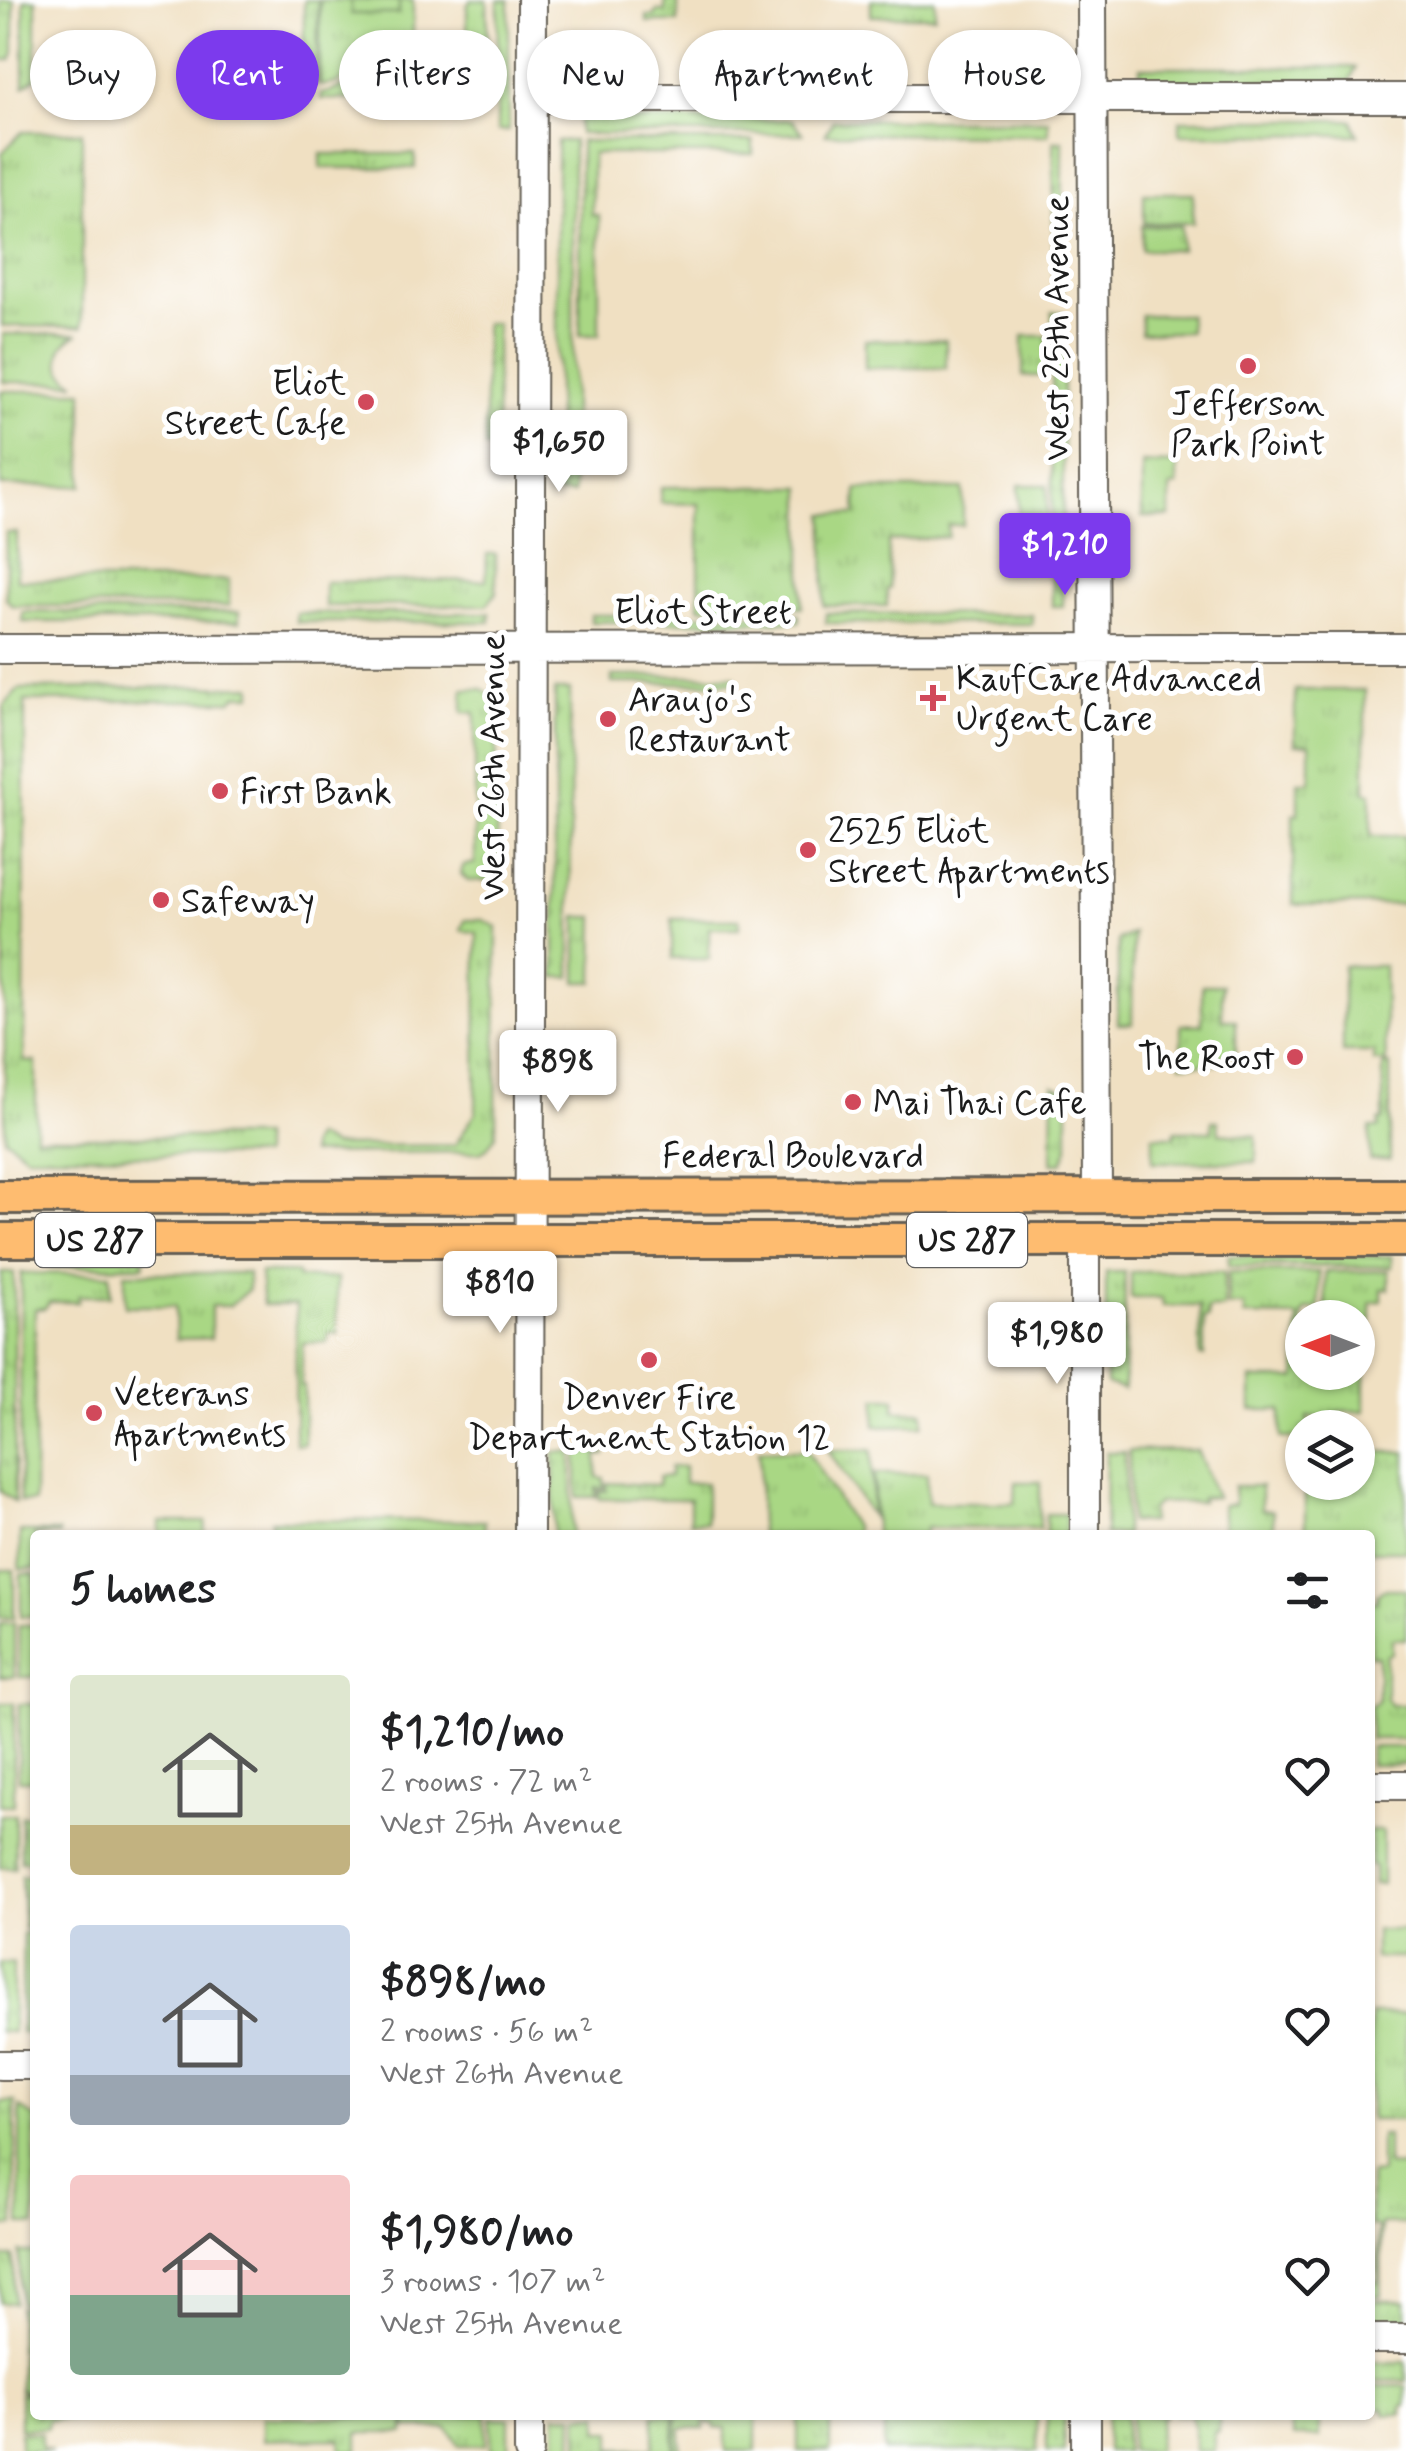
<!DOCTYPE html>
<html lang="en">
<head>
<meta charset="utf-8">
<style>
	body { margin:0; font-family:Mynerve,sans-serif; background:#f2f2f2; color:#202124; height:100vh; display:flex; flex-direction:column; font-size:38px; white-space:nowrap }
	* { box-sizing:border-box; margin:0 }
	p { font-size:32px; color:#757577 }
	.icon { flex:none; width:55px; height:55px; fill:none; stroke:currentColor; stroke-width:2; stroke-linecap:round; stroke-linejoin:round }
	.map { position:relative; flex:1; overflow:hidden }
	.side { position:absolute; left:30px; top:1530px; width:1345px; height:890px; display:flex; flex-direction:column; background:#fff; border-radius:10px; box-shadow:0 2px 8px #0004 }
	.side>* { flex:none }
	.guide { position:absolute; left:30px; top:30px; width:1348px; height:90px; display:flex; gap:20px }
	.needle { width:65px; rotate:270deg }
	.buttons { position:absolute; left:1285px; top:1300px; display:grid; gap:20px }
	.buttons a { display:grid; place-items:center; width:90px; height:90px; border-radius:50%; background:#fff; box-shadow:0 2px 8px #0004; font-size:50px }
	.price { position:absolute; translate:-50% -85px; padding:0 22px; border-radius:10px; background:#fff; color:#222; font-size:32px; line-height:65px; filter:drop-shadow(0 2px 5px #0008) }
	.price::after { content:''; position:absolute; left:50%; top:60px; width:30px; height:22px; margin-left:-15px; background:inherit; clip-path:polygon(0 0,100% 0,50% 100%) }
	.price.selected { background:#7c3aed; color:#fff }
	ul { padding:0; list-style:none }
	li { display:flex; align-items:center; gap:30px; height:250px; padding:0 40px }
	li span { display:grid; place-items:center; flex:none; width:280px; height:200px; border-radius:10px; color:#555 }
	li>.icon { margin-inline-start:auto }
	span .icon { width:120px; height:120px; fill:#fffc; stroke-width:1 }
	li b { font-size:42px }
	h2 { display:flex; justify-content:space-between; align-items:center; height:120px; padding:0 40px; font-size:42px }
	.chip { padding:0 35px; border-radius:45px; background:#fff; box-shadow:0 2px 8px #0004; font-size:35px; line-height:90px }
	.chip.selected { background:#7c3aed; color:#fff }
	.map>svg:first-child { display:block }
</style>
</head>
<body>
<div class="map">
<svg width="1406" height="2451" viewBox="0 0 1406 2451">
	<defs>
		<pattern id="grass-tufts" width="24" height="20" patternUnits="userSpaceOnUse" patternTransform="scale(2.5)"><rect width="24" height="20" fill="#a9d784"/><path d="M3 7l-1-3M5 7V3M7 7l1-3M15 17l-1-3M17 17v-4M19 17l1-3" fill="none" stroke="#91b871"/></pattern>
	</defs>
	<rect width="100%" height="100%" fill="#fff"/>
	<filter id="ink" filterUnits="userSpaceOnUse"><feTurbulence type="fractalNoise" baseFrequency=".01" numOctaves="2"/><feDisplacementMap in="SourceGraphic" scale="20" xChannelSelector="R" yChannelSelector="G"/><feConvolveMatrix kernelMatrix="1 2 1 2 8 2 1 2 1" color-interpolation-filters="sRGB"/></filter>
	<filter id="wash" filterUnits="userSpaceOnUse"><feTurbulence type="fractalNoise" baseFrequency=".0048" numOctaves="4" result="noise"/><feDisplacementMap in="SourceGraphic" scale="40" xChannelSelector="R" yChannelSelector="G"/><feGaussianBlur stdDeviation="2.25" result="paint"/><feColorMatrix in="noise" values="0 0 0 0 0 0 0 0 0 0 0 0 0 0 0 0 0 1.4 0 .05"/><feComposite in="paint" operator="in"/></filter>
	<g filter="url(#wash)">
		<rect width="100%" height="100%" fill="#f0e0c2"/>
		<path fill="url(#grass-tufts)" stroke="#627a50" stroke-width="2.5" d="M 0,0 L 14,0 L 14,52 L 11,60 L 0,60 Z
			M 24,0 L 36,0 L 36,78 L 24,86 Z
			M 304,0 L 318,0 L 317,84 L 293,84 L 293,67 L 304,66 Z
			M 320,0 L 413,0 L 413,49 L 378,52 L 338,83 L 320,86 Z
			M 471,0 L 487,0 L 488,48 L 467,48 L 467,6 Z
			M 498,0 L 509,0 L 509,131 L 497,131 Z
			M 665,0 L 678,0 L 678,22 L 647,22 L 647,16 L 655,16 L 656,11 L 665,11 Z
			M 871,0 L 935,0 L 935,16 L 871,16 Z
			M 406,56 L 409,100 L 321,99 L 321,94 C 357,87 369,58 406,56 Z
			M 432,56 L 470,56 L 470,85 L 479,86 L 485,94 L 480,103 L 432,103 L 428,100 L 428,60 Z
			M 933,67 L 1047,67 L 1045,81 L 939,81 L 933,75 Z
			M 1140,67 L 1356,67 L 1350,81 L 1140,81 Z
			M 579,120 L 792,120 L 803,134 L 579,134 Z
			M 833,120 L 1048,120 L 1048,135 L 825,134 Z
			M 1180,120 L 1352,120 L 1358,135 L 1180,134 Z
			M 22,132 L 82,132 L 82,327 L 2,326 L 2,153 Z
			M 557,141 L 573,141 L 573,494 L 557,494 Z
			M 580,141 L 753,141 L 753,154 L 592,154 L 592,215 L 599,215 L 599,335 L 580,335 Z
			M 1054,141 L 1063,141 L 1062,297 L 1053,297 Z
			M 321,154 L 415,154 L 415,168 L 321,168 Z
			M 1144,193 L 1193,193 L 1193,223 L 1144,223 Z
			M 1142,226 L 1181,226 L 1181,250 L 1142,250 Z
			M 1052,312 L 1063,312 L 1063,606 L 1052,606 Z
			M 1141,315 L 1189,315 L 1189,332 L 1141,333 Z
			M 485,323 L 496,323 L 497,448 L 485,448 Z
			M 3,334 L 79,334 C 54,344 53,370 76,383 L 3,382 Z
			M 1023,336 L 1047,336 L 1047,376 L 1023,376 Z
			M 865,340 L 946,340 L 946,368 L 865,368 Z
			M 1,391 L 83,391 L 83,486 L 1,486 Z
			M 1142,463 L 1177,464 L 1177,486 L 1170,487 L 1170,517 L 1142,517 Z
			M 1019,485 L 1047,485 L 1047,524 L 1019,524 Z
			M 661,487 L 802,487 L 802,607 L 699,607 L 699,504 L 661,503 Z
			M 857,489 L 963,489 L 963,525 L 948,525 L 948,537 L 888,541 L 890,588 L 887,589 L 887,606 L 824,606 L 825,514 L 856,514 Z
			M 6,533 L 17,533 L 17,580 L 229,580 L 229,606 L 13,606 L 6,599 Z
			M 487,554 L 496,554 L 496,593 L 487,605 L 325,606 L 325,582 L 486,580 Z
			M 23,612 L 239,612 L 239,622 L 23,622 Z
			M 296,613 L 490,613 L 490,622 L 296,622 Z
			M 826,613 L 1032,615 L 1032,624 L 826,623 Z
			M 799,614 L 799,622 L 591,622 L 591,615 Z
			M 612,676 L 734,676 L 739,683 L 612,683 Z
			M 252,686 L 252,695 L 237,695 L 232,701 L 25,701 L 24,1061 L 36,1062 L 36,1137 L 262,1137 L 262,1156 L 26,1155 L 5,1138 L 4,706 L 19,689 Z
			M 463,689 L 482,689 L 496,699 L 498,880 L 468,881 L 461,874 L 463,866 L 475,863 L 475,713 L 463,712 Z
			M 555,690 L 570,690 L 571,977 L 555,977 Z
			M 1295,690 L 1365,690 L 1365,792 L 1371,793 L 1371,836 L 1405,836 L 1406,904 L 1293,905 L 1293,814 L 1298,814 L 1298,782 L 1310,782 L 1310,744 L 1295,744 Z
			M 577,917 L 595,917 L 594,982 L 577,982 Z
			M 672,919 L 739,919 L 739,928 L 709,928 L 709,959 L 672,959 Z
			M 465,920 L 483,920 L 497,927 L 496,1135 L 487,1148 L 480,1152 L 310,1154 L 310,1145 L 315,1137 L 332,1146 L 455,1145 L 476,1112 L 477,933 L 461,930 Z
			M 1133,933 L 1132,1024 L 1118,1024 L 1118,940 Z
			M 1343,966 L 1384,966 L 1386,1062 L 1374,1062 L 1374,1052 L 1343,1052 Z
			M 1202,985 L 1222,985 L 1222,1020 L 1236,1020 L 1236,1055 L 1218,1055 L 1218,1064 L 1181,1064 L 1181,1025 L 1202,1024 Z
			M 1383,1065 L 1390,1065 L 1390,1160 L 1370,1160 L 1370,1128 L 1379,1128 L 1379,1121 L 1383,1120 Z
			M 1053,1085 L 1068,1091 L 1068,1148 L 1062,1163 L 1052,1163 Z
			M 1212,1121 L 1218,1121 L 1219,1133 L 1256,1136 L 1256,1162 L 1153,1162 L 1153,1136 L 1175,1136 L 1175,1131 L 1212,1131 Z
			M 144,1256 L 144,1266 L 51,1267 L 51,1257 Z
			M 1228,1256 L 1392,1256 L 1392,1267 L 1228,1266 Z
			M 1389,1271 L 1389,1289 L 1382,1289 L 1382,1301 L 1371,1303 L 1371,1328 L 1358,1328 L 1358,1318 L 1326,1317 L 1325,1272 Z
			M 1106,1272 L 1125,1272 L 1124,1390 L 1106,1384 Z
			M 1131,1272 L 1224,1272 L 1224,1308 L 1208,1309 L 1208,1318 L 1204,1318 L 1204,1356 L 1200,1356 L 1200,1306 L 1163,1306 L 1162,1298 L 1131,1298 Z
			M 1228,1272 L 1319,1272 L 1319,1308 L 1305,1311 L 1302,1318 L 1302,1372 L 1358,1372 L 1358,1331 L 1365,1331 L 1365,1411 L 1338,1411 L 1337,1417 L 1308,1417 L 1308,1427 L 1302,1428 L 1302,1438 L 1281,1438 L 1281,1410 L 1251,1410 L 1251,1379 L 1296,1379 L 1298,1317 L 1244,1316 L 1244,1306 L 1228,1306 Z
			M 1,1273 L 14,1273 L 15,1502 L 0,1491 Z
			M 21,1273 L 110,1274 L 110,1296 L 78,1296 L 78,1302 L 49,1302 L 45,1308 L 35,1309 L 34,1502 L 20,1502 Z
			M 125,1273 L 248,1273 L 248,1290 L 230,1306 L 211,1306 L 211,1338 L 176,1339 L 175,1306 L 125,1306 Z
			M 260,1273 L 297,1273 L 298,1278 L 337,1278 L 337,1333 L 328,1333 L 328,1342 L 303,1343 L 301,1386 L 304,1386 L 304,1444 L 295,1444 L 296,1305 L 263,1305 Z
			M 876,1398 L 895,1398 L 895,1411 L 923,1411 L 923,1425 L 875,1426 Z
			M 759,1450 L 807,1450 L 855,1528 L 855,1535 L 760,1535 Z
			M 828,1450 L 872,1450 L 872,1517 Z
			M 1197,1450 L 1216,1497 L 1201,1498 L 1201,1502 L 1158,1503 L 1151,1509 L 1151,1522 L 1130,1522 L 1129,1451 Z
			M 554,1452 L 572,1452 L 572,1535 L 554,1535 Z
			M 577,1452 L 605,1452 L 605,1455 L 597,1455 L 597,1477 L 604,1478 L 604,1488 L 596,1488 L 596,1497 L 577,1497 Z
			M 1106,1452 L 1125,1452 L 1125,1535 L 1105,1535 Z
			M 1358,1452 L 1406,1452 L 1406,1551 L 1370,1551 L 1370,1535 L 1305,1535 L 1305,1483 L 1358,1482 Z
			M 670,1467 L 684,1467 L 684,1483 L 706,1483 L 706,1522 L 690,1522 L 690,1499 L 599,1499 L 599,1491 L 607,1491 L 607,1483 L 658,1485 L 659,1477 L 670,1476 Z
			M 874,1474 L 927,1474 L 928,1503 L 1015,1503 L 1016,1482 L 1040,1482 L 1040,1528 L 926,1528 L 925,1535 L 875,1535 Z
			M 1234,1486 L 1261,1486 L 1261,1510 L 1273,1511 L 1273,1535 L 1223,1535 L 1223,1505 L 1234,1504 Z
			M 1046,1514 L 1066,1514 L 1066,1535 L 1046,1535 Z
			M 271,1520 L 485,1521 L 484,1535 L 271,1535 Z
			M 160,1522 L 206,1522 L 205,1535 L 160,1535 Z
			M 20,1532 L 59,1532 L 59,1535 L 35,1535 L 35,1569 L 20,1569 Z
			M 0,1570 L 14,1570 L 14,1618 L 0,1618 Z
			M 21,1574 L 35,1574 L 35,1616 L 21,1616 Z
			M 1383,1589 L 1406,1589 L 1406,1639 L 1392,1639 L 1392,1653 L 1386,1656 L 1386,1698 L 1390,1705 L 1406,1705 L 1406,1739 L 1370,1739 L 1370,1706 L 1378,1701 L 1378,1656 L 1370,1655 L 1370,1602 L 1377,1602 L 1377,1594 Z
			M 0,1623 L 14,1623 L 14,1677 L 0,1677 Z
			M 19,1625 L 35,1625 L 35,1677 L 19,1677 Z
			M 0,1703 L 14,1703 L 14,1805 L 0,1805 Z
			M 19,1704 L 35,1704 L 35,1780 L 19,1780 Z
			M 1370,1747 L 1406,1747 L 1406,1765 L 1370,1765 Z
			M 0,1815 L 15,1815 L 15,1868 L 0,1868 Z
			M 21,1816 L 35,1816 L 35,1861 L 21,1861 Z
			M 1370,1831 L 1382,1831 L 1382,1884 L 1374,1884 L 1374,1867 L 1370,1866 Z
			M 21,1876 L 35,1876 L 35,1928 L 24,1928 Z
			M 1375,1930 L 1406,1930 L 1406,1958 L 1375,1958 Z
			M 23,1933 L 35,1933 L 35,2032 L 21,2032 Z
			M 0,1963 L 13,1963 L 13,2032 L 0,2032 Z
			M 1370,2014 L 1406,2014 L 1406,2120 L 1370,2120 Z
			M 0,2102 L 15,2102 L 14,2226 L 0,2226 Z
			M 20,2107 L 35,2118 L 35,2225 L 20,2225 Z
			M 1380,2135 L 1387,2135 L 1387,2165 L 1406,2166 L 1406,2224 L 1381,2224 L 1381,2296 L 1370,2296 L 1370,2282 L 1378,2282 L 1378,2227 L 1370,2226 L 1370,2174 L 1380,2173 Z
			M 20,2253 L 35,2253 L 35,2303 L 20,2303 Z
			M 0,2257 L 14,2257 L 14,2303 L 0,2303 Z
			M 1370,2301 L 1406,2301 L 1406,2321 L 1370,2321 Z
			M 19,2307 L 35,2307 L 35,2350 L 19,2350 Z
			M 20,2354 L 35,2354 L 35,2391 L 20,2391 Z
			M 1370,2362 L 1406,2362 L 1406,2381 L 1370,2381 Z
			M 1370,2386 L 1406,2386 L 1406,2406 L 1402,2407 L 1402,2414 L 1385,2415 L 1384,2408 L 1371,2408 L 1370,2414 Z
			M 20,2394 L 35,2394 L 35,2415 L 192,2416 L 48,2420 L 47,2428 L 20,2429 Z
			M 427,2415 L 486,2415 L 486,2445 L 459,2445 L 447,2428 L 406,2428 L 406,2417 Z
			M 556,2415 L 574,2415 L 573,2451 L 556,2451 Z
			M 579,2415 L 599,2415 L 599,2431 L 612,2431 L 612,2448 L 654,2448 L 654,2415 L 674,2415 L 674,2451 L 579,2451 Z
			M 677,2415 L 704,2415 L 704,2428 L 681,2428 L 681,2451 L 676,2451 Z
			M 708,2415 L 767,2415 L 756,2417 L 756,2451 L 726,2451 L 726,2428 L 715,2427 L 714,2423 L 708,2423 Z
			M 798,2415 L 834,2415 L 830,2417 L 830,2451 L 798,2451 Z
			M 884,2415 L 1037,2415 L 1037,2451 L 884,2451 Z
			M 1047,2415 L 1064,2415 L 1064,2451 L 1047,2451 Z
			M 1106,2415 L 1125,2415 L 1125,2451 L 1106,2451 Z
			M 1130,2415 L 1166,2415 L 1160,2418 L 1157,2450 L 1130,2451 Z
			M 1173,2415 L 1219,2415 L 1219,2432 L 1214,2432 L 1214,2451 L 1194,2451 L 1194,2426 L 1190,2416 Z
			M 1289,2415 L 1319,2415 L 1319,2437 L 1293,2437 Z
			M 263,2417 L 404,2417 L 404,2433 L 358,2433 L 358,2451 L 342,2451 L 341,2439 L 263,2440 Z
			M 491,2418 L 509,2418 L 509,2451 L 491,2451 Z
			M 20,2433 L 41,2433 L 41,2447 L 52,2451 L 20,2451 Z"/>
		<path fill="#a9d784" stroke="#627a50" stroke-width="2.5" d="M 351,0 L 399,0 L 399,14 L 351,14 Z"/>
	</g>
	<g filter="url(#ink)">
		<g fill="none" stroke-linecap="round" stroke-linejoin="round">
			<defs>
				<path id="minor" d="M 1092,0 L 1097,1195
					M 531,98 L 1406,98
					M 0,649 L 1406,648
					M 1085,1240 L 1085,1535
					M 529,1535 L 532,0
					M 1370,1785 L 1406,1785
					M 0,2065 L 35,2065
					M 1370,2339 L 1406,2339
					M 529,2415 L 529,2451
					M 1086,2415 L 1086,2451"/>
				<path id="major" d="M 0,1197 L 1406,1196
					M 0,1240 L 1406,1240"/>
			</defs>
			<use href="#minor" stroke="#666156" stroke-width="32"/>
			<use href="#major" stroke="#666156" stroke-width="38"/>
			<use href="#minor" stroke="#fff" stroke-width="28"/>
			<use href="#major" stroke="#febc70" stroke-width="32"/>
		</g>
	</g>
	<g fill="#d1495b" stroke="#fff" stroke-width="4">
		<circle cx="1248" cy="366" r="10"/>
		<circle cx="366" cy="402" r="10"/>
		<path d="M928 683h10v10h10v10h-10v10h-10v-10h-10v-10h10z"/>
		<circle cx="608" cy="719" r="10"/>
		<circle cx="220" cy="791" r="10"/>
		<circle cx="808" cy="850" r="10"/>
		<circle cx="161" cy="900" r="10"/>
		<circle cx="1295" cy="1057" r="10"/>
		<circle cx="853" cy="1102" r="10"/>
		<circle cx="649" cy="1360" r="10"/>
		<circle cx="94" cy="1413" r="10"/>
	</g>
	<g text-anchor="middle" stroke-width="10" stroke-linejoin="round" paint-order="stroke">
		<g fill="#fff" stroke="#606060" stroke-width="2.5">
			<rect x="35" y="1213" width="120" height="54" rx="8"/>
			<rect x="907" y="1213" width="120" height="54" rx="8"/>
		</g>
		<g font-size="32" font-weight="bold" fill="#1c1c1c">
			<text x="95" y="1251">US 287</text>
			<text x="967" y="1251">US 287</text>
		</g>
		<g font-size="35" fill="#1c1c1c" stroke="#fff">
			<text transform="translate(1056 328) rotate(-90)" y="12">West 25th Avenue</text>
			<text x="703" y="623">Eliot Street</text>
			<text transform="translate(492 767) rotate(-90)" y="12">West 26th Avenue</text>
			<text x="793" y="1167">Federal Boulevard</text>
		</g>
		<g font-size="35" fill="#1c1c1c" stroke="#fff" text-anchor="start">
			<text x="346" y="394" text-anchor="end">Eliot<tspan x="346" dy="40">Street Cafe</tspan></text>
			<text x="1248" y="415" text-anchor="middle">Jefferson<tspan x="1248" dy="40">Park Point</tspan></text>
			<text x="956" y="690">KaufCare Advanced<tspan x="956" dy="40">Urgent Care</tspan></text>
			<text x="628" y="711">Araujo's<tspan x="628" dy="40">Restaurant</tspan></text>
			<text x="240" y="803">First Bank</text>
			<text x="828" y="842">2525 Eliot<tspan x="828" dy="40">Street Apartments</tspan></text>
			<text x="181" y="912">Safeway</text>
			<text x="1275" y="1069" text-anchor="end">The Roost</text>
			<text x="873" y="1114">Mai Thai Cafe</text>
			<text x="114" y="1405">Veterans<tspan x="114" dy="40">Apartments</tspan></text>
			<text x="649" y="1409" text-anchor="middle">Denver Fire<tspan x="649" dy="40">Department Station 12</tspan></text>
		</g>
	</g>
</svg>
<div class="buttons">
<a><svg class="needle" viewBox="-14 -14 28 28"><path d="M0-13l5 13h-10z" fill="#e53935"/><path d="M0 13l5-13h-10z" fill="#757577"/></svg></a>
<a><svg class="icon" aria-label="layers" viewBox="0 0 24 24"><path d="M12 4l9 5-9 5-9-5zM3 14l9 5 9-5"/></svg></a>
</div>
<b class="price" style="left:559px;top:495px">$1,650</b>
<b class="price selected" style="left:1065px;top:598px">$1,210</b>
<b class="price" style="left:558px;top:1115px">$898</b>
<b class="price" style="left:500px;top:1336px">$810</b>
<b class="price" style="left:1057px;top:1387px">$1,980</b>
<div class="guide">
<a class="chip">Buy</a>
<a class="chip selected">Rent</a>
<a class="chip">Filters</a>
<a class="chip">New</a>
<a class="chip">Apartment</a>
<a class="chip">House</a>
</div>
<section class="side">
<h2>5 homes<svg class="icon" aria-label="filters" viewBox="0 0 24 24"><path d="M4 7h16M4 17h16"/><circle cx="9" cy="7" r="2"/><circle cx="15" cy="17" r="2"/></svg></h2>
<ul>
<li><span style="background:linear-gradient(#dfe7d0 75%,#c2b280 0)"><svg class="icon" aria-label="home" viewBox="0 0 24 24"><path d="M3 11l9-7 9 7M6 9v11h12V9"/></svg></span><div><b>$1,210/mo</b><p>2 rooms · 72 m²</p><p>West 25th Avenue</p></div><svg class="icon" aria-label="heart" viewBox="0 0 24 24"><path d="M12 20l-8-8c-3-5 5-10 8-4 3-6 11-1 8 4z"/></svg></li>
<li><span style="background:linear-gradient(#c9d6e8 75%,#9aa5b1 0)"><svg class="icon" aria-label="home" viewBox="0 0 24 24"><path d="M3 11l9-7 9 7M6 9v11h12V9"/></svg></span><div><b>$898/mo</b><p>2 rooms · 56 m²</p><p>West 26th Avenue</p></div><svg class="icon" aria-label="heart" viewBox="0 0 24 24"><path d="M12 20l-8-8c-3-5 5-10 8-4 3-6 11-1 8 4z"/></svg></li>
<li><span style="background:linear-gradient(#f6c9c9 60%,#7fa58c 0)"><svg class="icon" aria-label="home" viewBox="0 0 24 24"><path d="M3 11l9-7 9 7M6 9v11h12V9"/></svg></span><div><b>$1,980/mo</b><p>3 rooms · 107 m²</p><p>West 25th Avenue</p></div><svg class="icon" aria-label="heart" viewBox="0 0 24 24"><path d="M12 20l-8-8c-3-5 5-10 8-4 3-6 11-1 8 4z"/></svg></li>
</ul>
</section>
</div>
</body>
</html>
